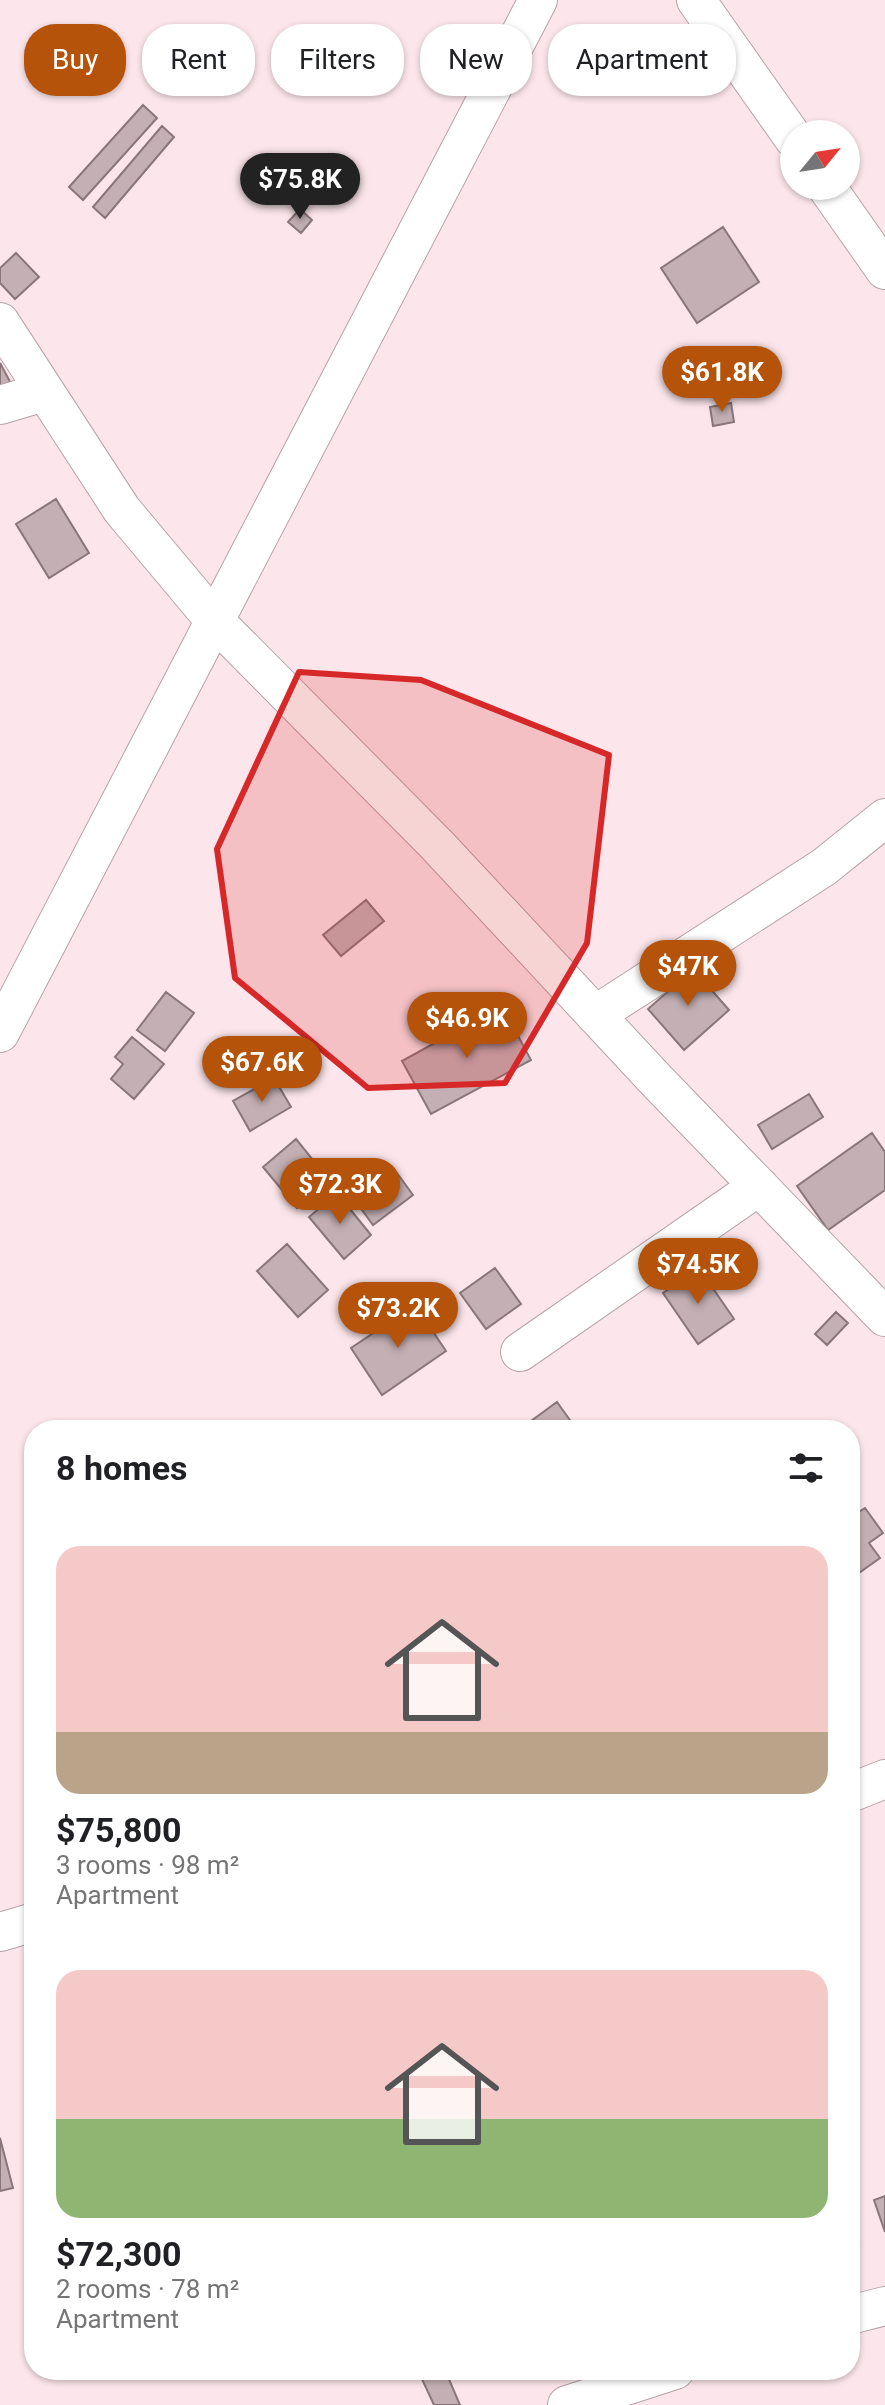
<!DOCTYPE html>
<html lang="en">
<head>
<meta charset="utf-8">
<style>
	body { margin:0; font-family:Roboto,sans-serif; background:#f6f6f6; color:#202124; height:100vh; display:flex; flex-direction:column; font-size:30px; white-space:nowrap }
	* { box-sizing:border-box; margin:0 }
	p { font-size:26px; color:#757577 }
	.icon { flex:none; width:44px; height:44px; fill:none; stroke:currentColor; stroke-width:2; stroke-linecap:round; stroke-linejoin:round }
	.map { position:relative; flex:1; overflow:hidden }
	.drawer { position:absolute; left:24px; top:1420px; width:836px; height:960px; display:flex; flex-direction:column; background:#fff; border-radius:32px; box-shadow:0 2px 6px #0004 }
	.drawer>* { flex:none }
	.hud { position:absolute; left:24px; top:24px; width:838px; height:72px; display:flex; gap:16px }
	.needle { width:52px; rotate:60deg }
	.buttons { position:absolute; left:780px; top:120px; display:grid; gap:16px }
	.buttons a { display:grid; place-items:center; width:80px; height:80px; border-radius:50%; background:#fff; box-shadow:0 2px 6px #0004; font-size:40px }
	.price { position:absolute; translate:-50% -68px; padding:0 18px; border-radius:28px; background:#b45309; color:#fff; font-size:26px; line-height:52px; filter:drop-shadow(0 2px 4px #0008) }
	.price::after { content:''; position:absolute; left:50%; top:48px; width:24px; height:18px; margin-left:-12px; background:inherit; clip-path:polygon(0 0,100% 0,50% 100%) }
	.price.on { background:#222; color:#fff }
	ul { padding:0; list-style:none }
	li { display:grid; align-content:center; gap:16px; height:424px; padding:0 32px }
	li span { display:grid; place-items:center; height:248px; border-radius:24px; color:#555 }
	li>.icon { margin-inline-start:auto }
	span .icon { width:144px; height:144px; fill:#fffc; stroke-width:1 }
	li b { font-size:34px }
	h2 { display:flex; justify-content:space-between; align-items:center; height:96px; padding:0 32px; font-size:34px }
	.pill { padding:0 28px; border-radius:32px; background:#fff; box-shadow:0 2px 6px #0004; font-size:28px; line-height:72px }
	.pill.on { background:#b45309; color:#fff }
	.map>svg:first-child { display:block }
</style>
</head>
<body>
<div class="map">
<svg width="885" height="2405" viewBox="0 0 885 2405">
	<rect width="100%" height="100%" fill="#fce6eb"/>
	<path fill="#c4b0b4" stroke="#89767a" stroke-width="2" d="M 143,105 L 157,118 L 83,200 L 69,187 Z
		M 162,126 L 174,137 L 105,218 L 93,207 Z
		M 300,209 L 312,220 L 301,233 L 288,222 Z
		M 723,227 L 759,282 L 697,323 L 661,268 Z
		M 16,253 L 39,277 L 15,299 L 0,283 L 0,268 Z
		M 0,363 L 15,391 L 0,399 Z
		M 731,403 L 734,422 L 713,426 L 710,407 Z
		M 56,499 L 89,553 L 49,578 L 16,524 Z
		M 366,900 L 384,921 L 341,956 L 323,935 Z
		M 688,963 L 729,1010 L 684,1050 L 648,1009 L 673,987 Z
		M 166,992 L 194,1013 L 165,1051 L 137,1030 Z
		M 502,1006 L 531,1060 L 431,1114 L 402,1061 Z
		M 132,1037 L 164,1064 L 134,1099 L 111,1079 L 123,1064 L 115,1057 Z
		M 274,1078 L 291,1107 L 250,1131 L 233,1101 Z
		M 809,1094 L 823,1117 L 772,1149 L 758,1125 Z
		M 872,1133 L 885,1152 L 885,1190 L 828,1230 L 797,1186 Z
		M 296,1139 L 330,1181 L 297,1208 L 263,1167 Z
		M 394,1169 L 413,1195 L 373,1225 L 354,1199 Z
		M 337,1193 L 371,1235 L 344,1259 L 309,1217 Z
		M 287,1244 L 328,1290 L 298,1317 L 257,1271 Z
		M 495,1268 L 521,1304 L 486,1329 L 460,1293 Z
		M 699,1268 L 734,1319 L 698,1344 L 663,1293 Z
		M 415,1305 L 446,1351 L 382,1395 L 351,1348 Z
		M 836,1312 L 848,1323 L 827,1345 L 815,1334 Z
		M 557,1402 L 577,1430 L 537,1430 L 531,1421 Z
		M 865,1508 L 883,1533 L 869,1543 L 880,1558 L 856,1575 L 850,1566 L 850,1510 L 854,1515 Z
		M 0,2138 L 13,2188 L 0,2191 Z
		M 885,2196 L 885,2232 L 874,2200 Z
		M 850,2213 L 859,2247 L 850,2249 Z
		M 140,2370 L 165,2370 L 165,2377 L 141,2379 Z
		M 436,2370 L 445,2370 L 460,2405 L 434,2405 L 421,2377 Z"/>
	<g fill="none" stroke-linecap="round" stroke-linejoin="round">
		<defs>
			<path id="minor" d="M 696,0 L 794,139
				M 826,186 L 885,270
				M 0,322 L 122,510 L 215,621 L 437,845 L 656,1080 L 885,1317
				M 0,405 L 44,392
				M 595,1015 L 824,867 L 885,818
				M 0,1033 L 538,0
				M 520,1352 L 759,1186
				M 850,1793 L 885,1779
				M 0,1932 L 34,1922
				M 850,2315 L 885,2306
				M 567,2405 L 675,2370"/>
		</defs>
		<use href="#minor" stroke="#b7a2a7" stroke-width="40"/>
		<use href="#minor" stroke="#fff" stroke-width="38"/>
	</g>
	<path fill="#d62828" fill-opacity="0.2" stroke="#d62828" stroke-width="6" stroke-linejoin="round" d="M 299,672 L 421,680 L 609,755 L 587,943 L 505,1083 L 368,1088 L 235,978 L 217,849 Z"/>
</svg>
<div class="buttons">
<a><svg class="needle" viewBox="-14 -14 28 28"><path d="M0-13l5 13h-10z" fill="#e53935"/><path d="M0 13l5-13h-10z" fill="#757577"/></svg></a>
</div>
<b class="price on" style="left:300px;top:221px">$75.8K</b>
<b class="price" style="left:722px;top:414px">$61.8K</b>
<b class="price" style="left:688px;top:1008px">$47K</b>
<b class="price" style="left:467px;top:1060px">$46.9K</b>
<b class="price" style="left:262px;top:1104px">$67.6K</b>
<b class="price" style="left:340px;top:1226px">$72.3K</b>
<b class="price" style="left:698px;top:1306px">$74.5K</b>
<b class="price" style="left:398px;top:1350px">$73.2K</b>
<div class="hud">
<a class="pill on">Buy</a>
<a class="pill">Rent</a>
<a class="pill">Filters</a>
<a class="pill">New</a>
<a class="pill">Apartment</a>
</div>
<section class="drawer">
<h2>8 homes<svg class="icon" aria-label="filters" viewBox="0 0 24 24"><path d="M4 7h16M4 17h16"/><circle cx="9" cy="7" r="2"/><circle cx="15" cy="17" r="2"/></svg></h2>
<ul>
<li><span style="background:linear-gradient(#f6c9c9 75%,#b9a48a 0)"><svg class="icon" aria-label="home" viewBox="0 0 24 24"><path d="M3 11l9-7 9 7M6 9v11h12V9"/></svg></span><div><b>$75,800</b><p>3 rooms · 98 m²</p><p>Apartment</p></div></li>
<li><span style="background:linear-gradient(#f6c9c9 60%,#8fb573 0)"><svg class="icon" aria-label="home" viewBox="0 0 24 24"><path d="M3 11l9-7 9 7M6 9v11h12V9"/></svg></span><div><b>$72,300</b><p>2 rooms · 78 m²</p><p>Apartment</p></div></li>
</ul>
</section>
</div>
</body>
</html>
